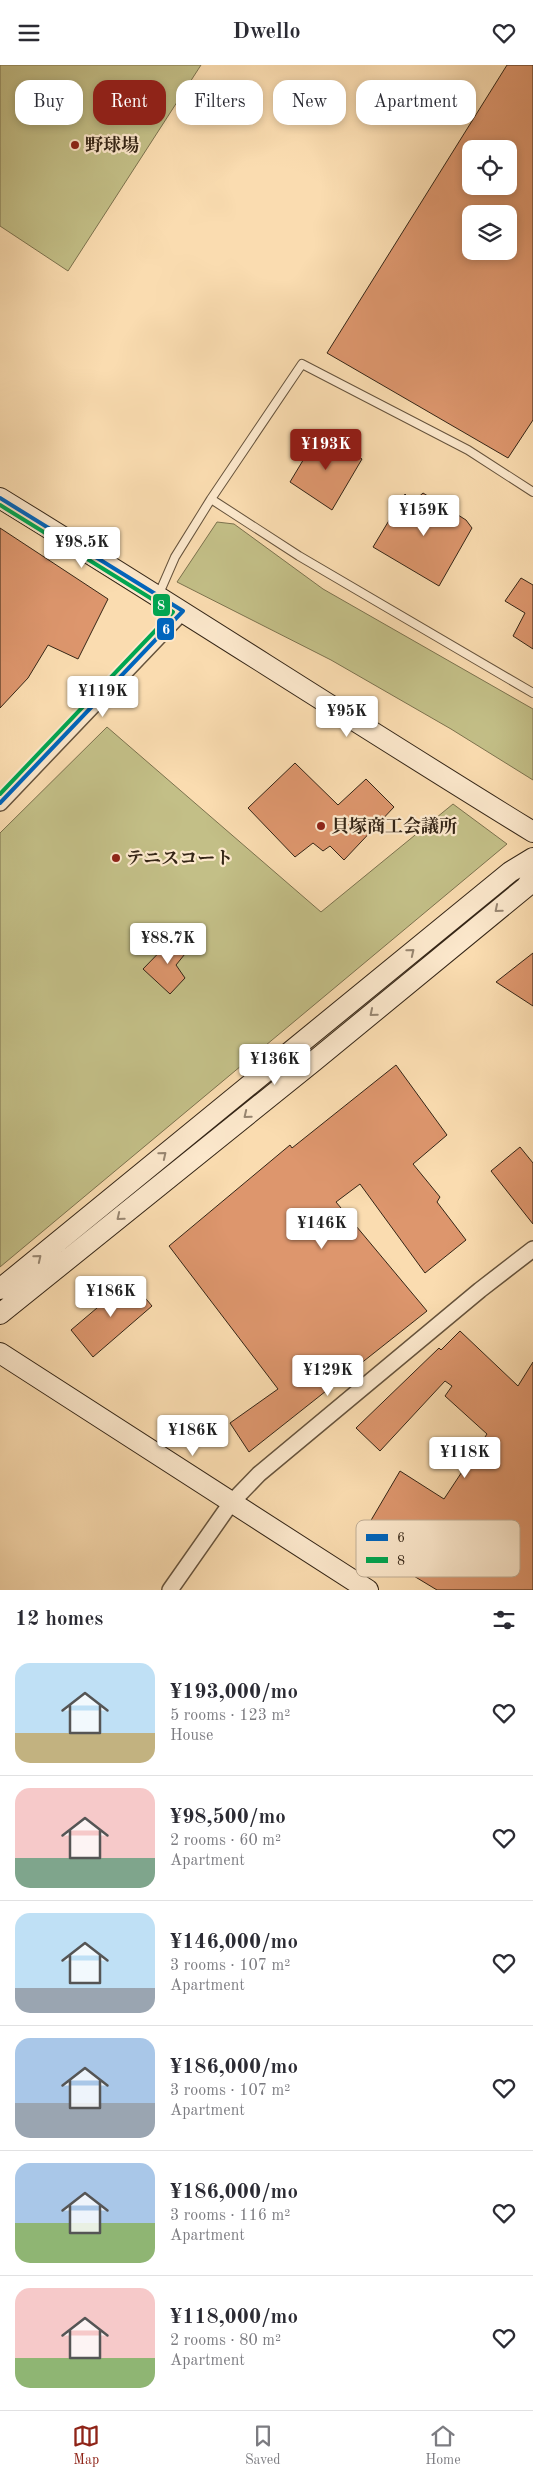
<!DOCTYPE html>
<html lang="en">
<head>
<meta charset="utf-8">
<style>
	body { margin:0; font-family:"Old Standard TT","Noto Serif JP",serif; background:#f7f7f7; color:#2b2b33; height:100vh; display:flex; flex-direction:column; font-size:19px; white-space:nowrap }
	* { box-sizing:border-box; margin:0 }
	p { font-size:16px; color:#7c7c81 }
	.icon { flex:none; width:28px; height:28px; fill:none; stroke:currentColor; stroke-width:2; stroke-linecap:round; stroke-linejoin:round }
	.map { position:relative; height:1525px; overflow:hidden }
	.sheet { display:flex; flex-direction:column; background:#fff; flex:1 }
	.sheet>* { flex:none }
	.banner { position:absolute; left:15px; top:15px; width:504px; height:45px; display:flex; gap:10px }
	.controls { position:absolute; left:462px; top:75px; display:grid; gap:10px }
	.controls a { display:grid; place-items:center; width:55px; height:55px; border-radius:10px; background:#fff; box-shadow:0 2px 8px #0003; font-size:25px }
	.price { position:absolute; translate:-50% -42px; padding:0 11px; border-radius:5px; background:#fff; color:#222; font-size:16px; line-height:32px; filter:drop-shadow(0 1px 2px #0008) }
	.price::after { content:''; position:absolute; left:50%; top:30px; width:15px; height:11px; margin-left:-8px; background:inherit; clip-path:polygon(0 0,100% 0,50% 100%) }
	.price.active { background:#8f2418; color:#fff }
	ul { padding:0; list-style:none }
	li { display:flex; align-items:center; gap:15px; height:125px; padding:0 15px }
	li+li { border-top:1px solid #e1e1e2 }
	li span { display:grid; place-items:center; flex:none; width:140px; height:100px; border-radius:15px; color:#555 }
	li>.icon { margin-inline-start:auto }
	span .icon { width:60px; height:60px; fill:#fffc; stroke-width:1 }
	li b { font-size:21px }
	h2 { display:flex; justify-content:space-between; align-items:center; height:60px; padding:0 15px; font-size:21px }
	.tag { padding:0 18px; border-radius:15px; background:#fff; box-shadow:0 2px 8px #0003; font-size:18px; line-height:45px }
	.tag.active { background:#8f2418; color:#fff }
	header { display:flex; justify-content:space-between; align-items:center; height:65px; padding:0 15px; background:#fff; font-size:22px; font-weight:800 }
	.dock { display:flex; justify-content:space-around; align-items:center; height:70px; border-top:1px solid #e1e1e2; background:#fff; font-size:14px; color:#7c7c81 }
	.dock a { display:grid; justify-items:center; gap:2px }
	.dock .active { color:#8f2418 }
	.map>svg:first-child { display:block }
</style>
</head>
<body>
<header><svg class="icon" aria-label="menu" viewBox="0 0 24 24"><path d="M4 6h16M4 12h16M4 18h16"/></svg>Dwello<svg class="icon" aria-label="heart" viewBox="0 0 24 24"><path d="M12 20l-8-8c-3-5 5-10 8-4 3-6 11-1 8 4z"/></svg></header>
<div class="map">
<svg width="533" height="1525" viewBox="0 0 533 1525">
	<rect width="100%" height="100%" fill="#fadcb0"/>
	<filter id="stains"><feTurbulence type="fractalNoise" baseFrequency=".004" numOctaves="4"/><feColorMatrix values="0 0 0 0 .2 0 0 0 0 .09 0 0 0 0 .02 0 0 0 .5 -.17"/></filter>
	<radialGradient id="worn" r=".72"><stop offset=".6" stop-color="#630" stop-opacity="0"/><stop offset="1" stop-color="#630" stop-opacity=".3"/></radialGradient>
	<path fill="#c3bf87" stroke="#7c724e" d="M 0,0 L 201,0 L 68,206 L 0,161 Z
		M 217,457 L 234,459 L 323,524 L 533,644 L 533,715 L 451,664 L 331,595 L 177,517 Z
		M 107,662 L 321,847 L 453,739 L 507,779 L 0,1202 L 0,768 Z"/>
	<path fill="#dd966d" stroke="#342516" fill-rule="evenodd" d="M 507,0 L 533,0 L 533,355 L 508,393 L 327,288 ZM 471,84 L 509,84 L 509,121 L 471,121 ZM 471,149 L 509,149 L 509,186 L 471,186 Z
		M 320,367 L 362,394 L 332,445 L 290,417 Z
		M 423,428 L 466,455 L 472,463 L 439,521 L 373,482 L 405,429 L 413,437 Z
		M 0,463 L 108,534 L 78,594 L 48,580 L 28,613 L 0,643 Z
		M 521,513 L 533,520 L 533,584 L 513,571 L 525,548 L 505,536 Z
		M 295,698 L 338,740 L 366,714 L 394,742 L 344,795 L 330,781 L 323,786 L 313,778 L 295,792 L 248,743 Z
		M 176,870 L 189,884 L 176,900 L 185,913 L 170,929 L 143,904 Z
		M 533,888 L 533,941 L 496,917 Z
		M 396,1000 L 447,1070 L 413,1099 L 440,1132 L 437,1137 L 466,1175 L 425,1208 L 360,1119 L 336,1137 L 427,1246 L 249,1387 L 230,1358 L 278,1324 L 169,1181 L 290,1080 L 292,1083 Z
		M 520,1082 L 533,1098 L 533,1159 L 491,1106 Z
		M 130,1215 L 152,1241 L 93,1292 L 71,1265 Z
		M 460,1266 L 518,1321 L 533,1297 L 533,1525 L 437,1525 L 384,1493 L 399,1472 L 370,1457 L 400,1406 L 444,1434 L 487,1369 L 445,1331 L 452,1321 L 445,1316 L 380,1386 L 356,1363 L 439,1283 L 441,1285 Z"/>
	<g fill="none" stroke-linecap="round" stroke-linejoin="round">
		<defs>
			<path id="lane" d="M 211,434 L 302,299 L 468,385 L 533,427
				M 158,531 L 175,492 L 211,434 L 299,491 L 533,628"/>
			<path id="street" d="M 0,738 L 183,546
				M 170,1525 L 231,1438 L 259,1409 L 480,1225 L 533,1184"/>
			<path id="secondary" d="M 0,433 C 179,543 354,657 533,767
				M 0,1224 L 510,807 L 533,793
				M 0,1249 L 313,997 L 526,822 L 533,811
				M 0,1288 L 368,1525"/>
		</defs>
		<use href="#lane" stroke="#66533c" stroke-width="10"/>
		<use href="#street" stroke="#66533c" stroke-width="18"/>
		<use href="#secondary" stroke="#342516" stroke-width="22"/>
		<use href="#lane" stroke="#fce8cc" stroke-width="8"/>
		<use href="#street" stroke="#fce8cc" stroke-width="15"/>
		<use href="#secondary" stroke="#fce8cc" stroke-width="20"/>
		<defs>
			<path id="bus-1" d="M 0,433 L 183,546 L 0,738"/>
			<path id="bus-2" d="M 0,440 L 173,547 L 0,729"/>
		</defs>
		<use href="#bus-1" stroke="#fce8cc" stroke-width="8"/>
		<use href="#bus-2" stroke="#fce8cc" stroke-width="8"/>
		<use href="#bus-1" stroke="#0065bd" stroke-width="4"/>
		<use href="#bus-2" stroke="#00a651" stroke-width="4"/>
	</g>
	<defs><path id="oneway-chevron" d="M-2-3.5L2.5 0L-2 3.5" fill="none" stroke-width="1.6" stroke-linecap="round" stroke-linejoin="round" transform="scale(1.25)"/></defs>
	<g stroke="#988671">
		<use href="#oneway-chevron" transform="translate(498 844) rotate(140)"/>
		<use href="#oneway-chevron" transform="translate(411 887) rotate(-39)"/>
		<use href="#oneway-chevron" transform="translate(373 948) rotate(140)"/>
		<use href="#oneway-chevron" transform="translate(247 1050) rotate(141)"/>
		<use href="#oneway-chevron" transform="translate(163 1090) rotate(-39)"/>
		<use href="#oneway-chevron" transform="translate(120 1152) rotate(141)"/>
		<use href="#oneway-chevron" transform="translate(38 1193) rotate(-39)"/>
	</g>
	<g fill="#8f2418" stroke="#fce8cc" stroke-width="2">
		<circle cx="75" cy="80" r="5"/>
		<circle cx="321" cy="761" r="5"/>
		<circle cx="116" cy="793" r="5"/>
	</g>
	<g text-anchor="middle" stroke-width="4.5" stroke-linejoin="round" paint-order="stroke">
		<g font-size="18" font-weight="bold" fill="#342516" stroke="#fce8cc" text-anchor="start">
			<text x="85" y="86">野球場</text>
			<text x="331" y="767">貝塚商工会議所</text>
			<text x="126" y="799">テニスコート</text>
		</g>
	</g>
	<rect x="356" y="1455" width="164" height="57" rx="8" fill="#fce8cc" stroke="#c0ae95" stroke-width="1"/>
	<rect x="366" y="1469" width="22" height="7" fill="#0065bd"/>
	<rect x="366" y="1492" width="22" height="6" fill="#00a651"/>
	<g font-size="14" fill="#342516">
		<text x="397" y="1477">6</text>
		<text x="397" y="1500">8</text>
	</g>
	<g stroke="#fce8cc" stroke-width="2">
		<rect x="152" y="528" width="19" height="24" rx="5" fill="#00a651"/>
		<rect x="156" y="552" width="19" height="24" rx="5" fill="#0065bd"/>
	</g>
	<g font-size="14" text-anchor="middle" font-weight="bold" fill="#fff">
		<text x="161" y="545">8</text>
		<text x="166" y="569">6</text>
	</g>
	<rect width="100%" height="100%" filter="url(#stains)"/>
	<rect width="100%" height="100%" fill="url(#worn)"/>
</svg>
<div class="controls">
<a><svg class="icon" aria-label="locate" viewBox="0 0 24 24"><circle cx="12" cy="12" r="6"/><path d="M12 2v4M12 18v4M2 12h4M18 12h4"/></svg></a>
<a><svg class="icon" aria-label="layers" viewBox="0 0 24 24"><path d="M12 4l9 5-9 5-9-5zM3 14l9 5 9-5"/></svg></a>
</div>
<b class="price active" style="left:326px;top:406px">¥193K</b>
<b class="price" style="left:424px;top:472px">¥159K</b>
<b class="price" style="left:82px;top:504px">¥98.5K</b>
<b class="price" style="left:103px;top:653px">¥119K</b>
<b class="price" style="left:347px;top:673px">¥95K</b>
<b class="price" style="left:168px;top:900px">¥88.7K</b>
<b class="price" style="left:275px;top:1021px">¥136K</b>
<b class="price" style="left:322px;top:1185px">¥146K</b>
<b class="price" style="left:111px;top:1253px">¥186K</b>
<b class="price" style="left:328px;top:1332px">¥129K</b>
<b class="price" style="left:193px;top:1392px">¥186K</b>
<b class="price" style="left:465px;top:1414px">¥118K</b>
<div class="banner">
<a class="tag">Buy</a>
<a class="tag active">Rent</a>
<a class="tag">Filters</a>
<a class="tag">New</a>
<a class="tag">Apartment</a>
</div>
</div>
<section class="sheet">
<h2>12 homes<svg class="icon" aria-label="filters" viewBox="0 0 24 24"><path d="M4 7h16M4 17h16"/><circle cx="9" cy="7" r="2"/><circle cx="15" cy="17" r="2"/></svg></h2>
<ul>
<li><span style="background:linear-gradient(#bfe0f5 70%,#c2b280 0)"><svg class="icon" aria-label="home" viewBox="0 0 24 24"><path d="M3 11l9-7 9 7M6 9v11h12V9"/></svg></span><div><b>¥193,000/mo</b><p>5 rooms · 123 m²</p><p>House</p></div><svg class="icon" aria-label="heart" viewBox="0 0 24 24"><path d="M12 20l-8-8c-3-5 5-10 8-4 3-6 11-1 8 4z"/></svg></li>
<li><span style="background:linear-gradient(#f6c9c9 70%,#7fa58c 0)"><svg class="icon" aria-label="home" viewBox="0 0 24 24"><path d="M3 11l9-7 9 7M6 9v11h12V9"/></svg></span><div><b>¥98,500/mo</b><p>2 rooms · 60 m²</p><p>Apartment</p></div><svg class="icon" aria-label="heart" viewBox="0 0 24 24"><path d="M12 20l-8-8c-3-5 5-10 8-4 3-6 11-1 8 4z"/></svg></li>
<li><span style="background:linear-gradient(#bfe0f5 75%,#9aa5b1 0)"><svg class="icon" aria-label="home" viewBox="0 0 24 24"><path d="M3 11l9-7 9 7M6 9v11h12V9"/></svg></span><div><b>¥146,000/mo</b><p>3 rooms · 107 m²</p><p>Apartment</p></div><svg class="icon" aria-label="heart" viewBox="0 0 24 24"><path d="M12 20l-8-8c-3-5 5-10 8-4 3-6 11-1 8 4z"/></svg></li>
<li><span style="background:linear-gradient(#a9c7e8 65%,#9aa5b1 0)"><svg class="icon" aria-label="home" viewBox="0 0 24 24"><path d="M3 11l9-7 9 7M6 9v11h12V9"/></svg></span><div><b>¥186,000/mo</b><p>3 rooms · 107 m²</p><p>Apartment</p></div><svg class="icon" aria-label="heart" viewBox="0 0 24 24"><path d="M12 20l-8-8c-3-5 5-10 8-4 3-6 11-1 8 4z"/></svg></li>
<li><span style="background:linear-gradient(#a9c7e8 60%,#8fb573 0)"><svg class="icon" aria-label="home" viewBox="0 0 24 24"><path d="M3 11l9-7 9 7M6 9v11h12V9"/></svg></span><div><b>¥186,000/mo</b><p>3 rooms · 116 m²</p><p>Apartment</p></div><svg class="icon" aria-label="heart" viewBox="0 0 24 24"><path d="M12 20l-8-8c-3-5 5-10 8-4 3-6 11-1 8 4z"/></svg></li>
<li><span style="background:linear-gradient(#f6c9c9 70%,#8fb573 0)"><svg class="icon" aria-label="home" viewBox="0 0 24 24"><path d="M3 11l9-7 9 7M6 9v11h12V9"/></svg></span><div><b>¥118,000/mo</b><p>2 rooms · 80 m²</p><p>Apartment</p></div><svg class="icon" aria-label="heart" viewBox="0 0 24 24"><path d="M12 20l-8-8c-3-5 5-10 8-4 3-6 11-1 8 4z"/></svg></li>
</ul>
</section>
<nav class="dock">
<a class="active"><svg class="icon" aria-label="map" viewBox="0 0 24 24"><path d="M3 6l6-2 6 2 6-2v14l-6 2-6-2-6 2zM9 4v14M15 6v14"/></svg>Map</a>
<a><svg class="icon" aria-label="saved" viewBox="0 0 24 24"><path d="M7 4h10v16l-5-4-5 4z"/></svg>Saved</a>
<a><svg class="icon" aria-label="home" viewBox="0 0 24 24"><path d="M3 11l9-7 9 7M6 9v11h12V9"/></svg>Home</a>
</nav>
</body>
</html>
